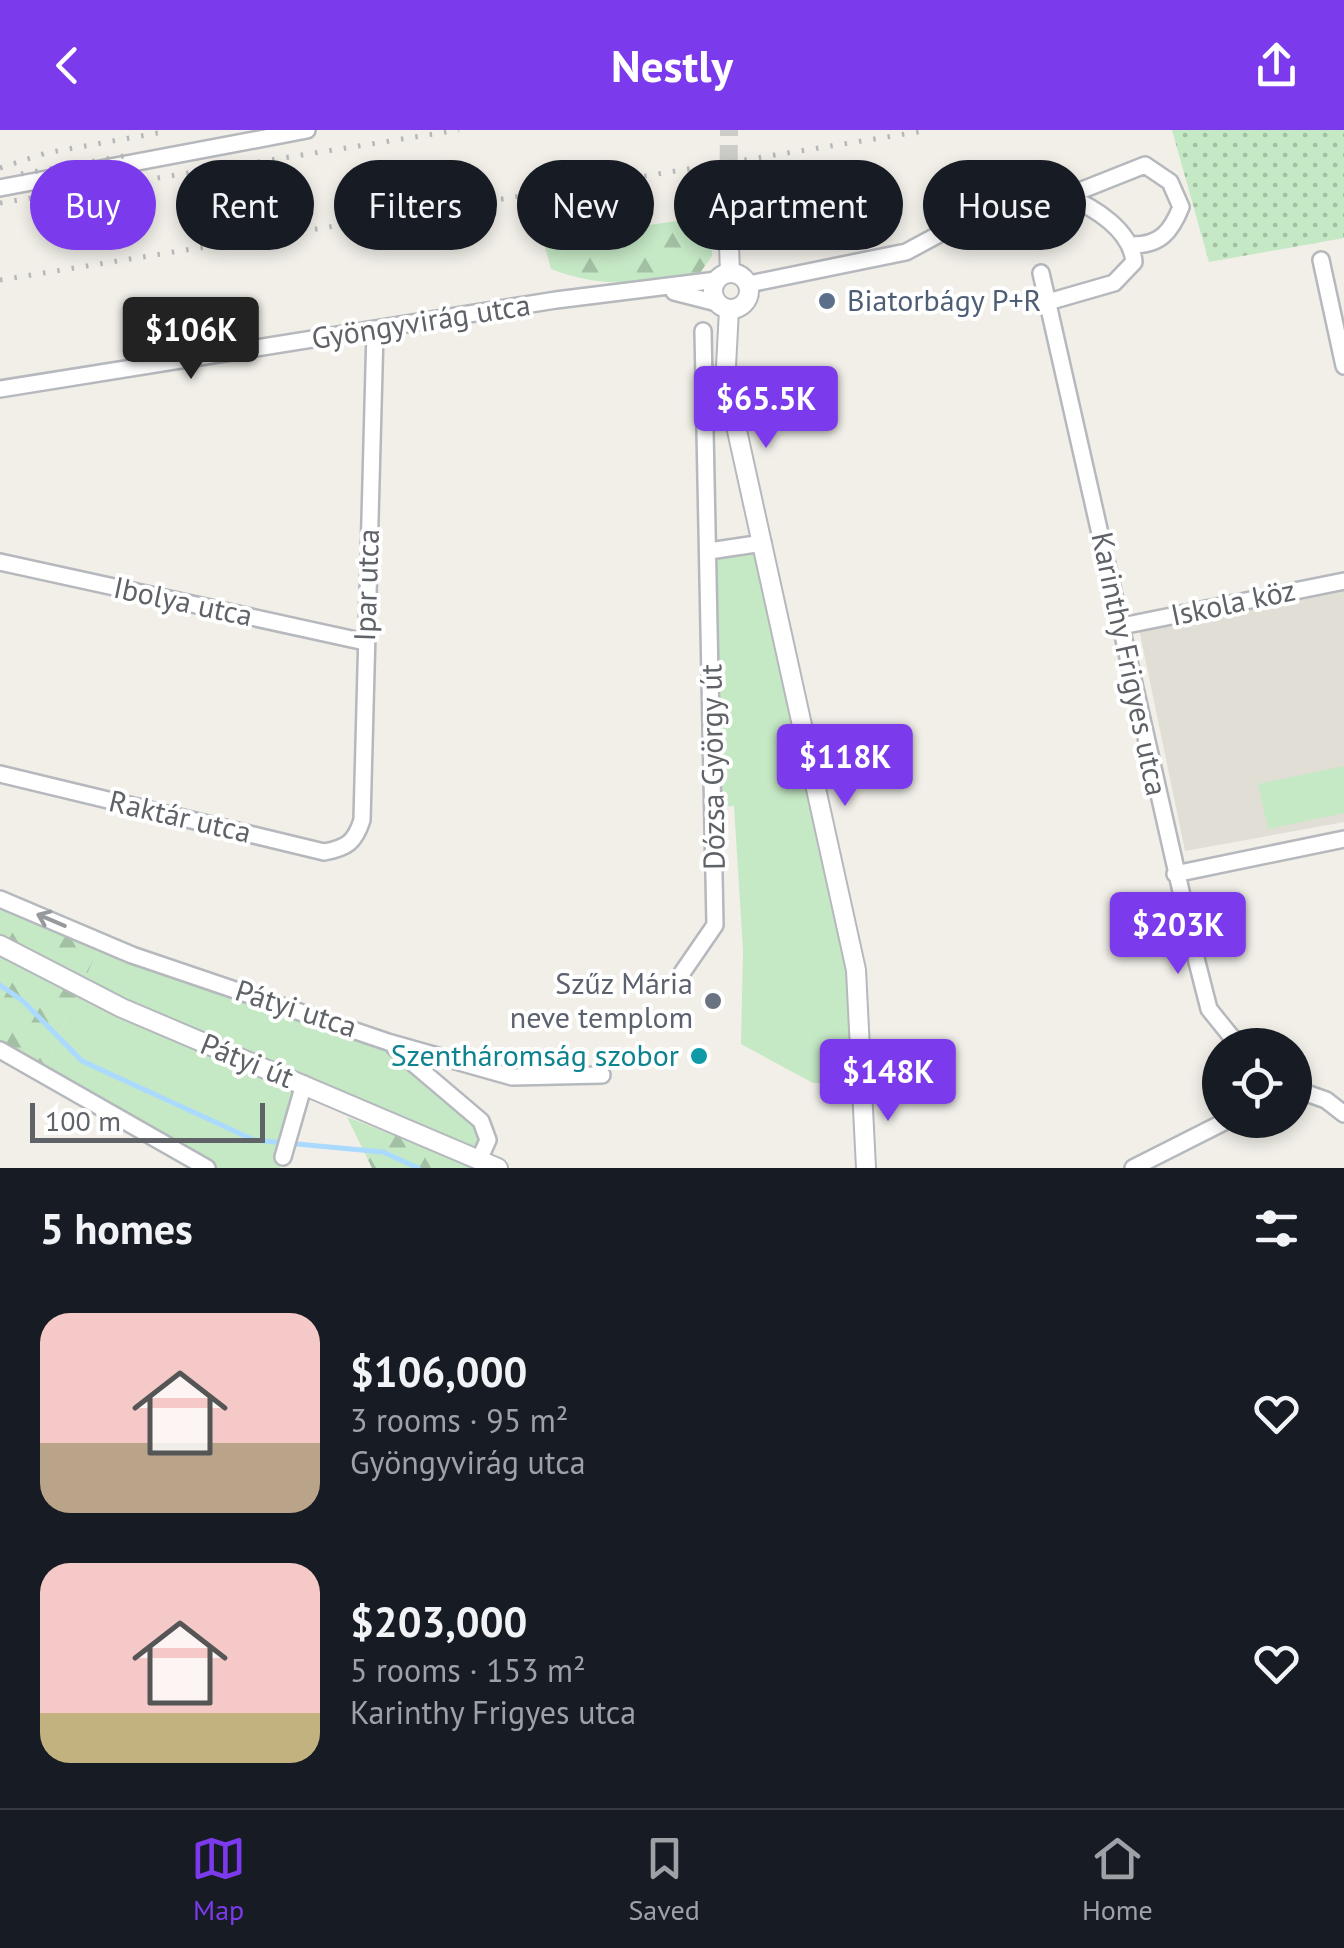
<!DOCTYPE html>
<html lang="en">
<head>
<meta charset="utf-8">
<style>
	body { margin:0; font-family:"PT Sans",sans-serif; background:#242831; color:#f1f3f6; height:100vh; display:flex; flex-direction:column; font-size:38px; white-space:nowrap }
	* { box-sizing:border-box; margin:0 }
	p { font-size:32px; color:#9ea1a6 }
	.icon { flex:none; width:55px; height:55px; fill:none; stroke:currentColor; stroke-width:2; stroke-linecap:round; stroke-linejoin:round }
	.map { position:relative; height:1038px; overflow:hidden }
	.panel { display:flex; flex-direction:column; background:#171b24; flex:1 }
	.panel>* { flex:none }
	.banner { position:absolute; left:30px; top:30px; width:1285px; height:90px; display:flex; gap:20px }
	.buttons { position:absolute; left:1202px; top:898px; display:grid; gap:20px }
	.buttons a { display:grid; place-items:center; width:110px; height:110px; border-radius:50%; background:#171b24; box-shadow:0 5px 15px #0003; font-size:50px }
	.scale { position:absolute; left:30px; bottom:25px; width:235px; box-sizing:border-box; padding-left:10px; border:5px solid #5f6368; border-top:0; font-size:28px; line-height:35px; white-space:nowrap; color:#5f6368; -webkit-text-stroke:8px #fff; paint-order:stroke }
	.price { position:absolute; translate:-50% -85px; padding:0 22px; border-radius:10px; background:#7c3aed; color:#fff; font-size:32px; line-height:65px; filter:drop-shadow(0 2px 5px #0008) }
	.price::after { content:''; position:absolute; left:50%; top:60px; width:30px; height:22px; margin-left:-15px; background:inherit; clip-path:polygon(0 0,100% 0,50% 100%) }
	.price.selected { background:#222; color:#fff }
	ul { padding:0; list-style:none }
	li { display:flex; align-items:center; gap:30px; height:250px; padding:0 40px }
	li span { display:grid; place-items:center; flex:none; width:280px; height:200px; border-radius:30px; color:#555 }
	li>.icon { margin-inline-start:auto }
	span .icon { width:120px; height:120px; fill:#fffc; stroke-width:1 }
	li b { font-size:42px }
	h2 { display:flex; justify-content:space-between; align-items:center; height:120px; padding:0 40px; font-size:42px }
	.pill { padding:0 35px; border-radius:45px; background:#171b24; box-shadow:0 5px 15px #0003; font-size:35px; line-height:90px }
	.pill.selected { background:#7c3aed; color:#fff }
	header { display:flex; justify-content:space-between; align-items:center; height:130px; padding:0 40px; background:#7c3aed; color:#fff; font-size:45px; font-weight:800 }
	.menu { display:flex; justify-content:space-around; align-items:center; height:140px; border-top:2px solid #363941; background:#171b24; font-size:28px; color:#9ea1a6 }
	.menu a { display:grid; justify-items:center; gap:5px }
	.menu .selected { color:#7c3aed }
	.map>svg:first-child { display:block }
</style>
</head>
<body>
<header><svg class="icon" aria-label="back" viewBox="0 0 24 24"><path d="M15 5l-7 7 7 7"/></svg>Nestly<svg class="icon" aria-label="share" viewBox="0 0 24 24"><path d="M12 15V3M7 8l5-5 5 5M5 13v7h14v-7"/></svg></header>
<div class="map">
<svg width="1344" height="1038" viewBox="0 0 1344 1038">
	<defs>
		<pattern id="grass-dots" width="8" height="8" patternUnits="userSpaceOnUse" patternTransform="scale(2.5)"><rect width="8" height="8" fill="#c5e8c5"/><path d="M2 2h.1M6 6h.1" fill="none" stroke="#a3c0a4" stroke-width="1.8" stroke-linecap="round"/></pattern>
		<pattern id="forest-firs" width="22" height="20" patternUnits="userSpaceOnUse" patternTransform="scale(2.5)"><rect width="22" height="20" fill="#c5e8c5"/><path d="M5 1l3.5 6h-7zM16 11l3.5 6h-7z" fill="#a3c0a4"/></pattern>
	</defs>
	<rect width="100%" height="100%" fill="#f1efe8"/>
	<path fill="#e1ded6" d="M 1344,458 L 1344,692 L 1185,721 L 1139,499 Z"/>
	<path fill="url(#grass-dots)" d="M 1172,0 L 1344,0 L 1344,108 L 1209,132 Z"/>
	<path fill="url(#forest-firs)" d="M 712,86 L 712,126 L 700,143 C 643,152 606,160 551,139 L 543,110 Z
		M 0,769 L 102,812 L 41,944 L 0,920 Z
		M 347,987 L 478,1038 L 372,1038 Z"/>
	<path fill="#c5e8c5" d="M 763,413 L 856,840 L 862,953 L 813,953 L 741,914 L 743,820 L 734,676 L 714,677 L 709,421 Z
		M 1344,636 L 1344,683 L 1268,699 L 1258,654 Z
		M 102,812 L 388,912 L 481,991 L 488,1010 L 479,1030 L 304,954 L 280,1038 L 207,1038 L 41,944 Z"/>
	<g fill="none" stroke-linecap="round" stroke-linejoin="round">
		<path stroke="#aadaff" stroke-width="5" d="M 0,855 L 23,871 L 82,931 L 254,1010 L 383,1022 L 418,1038"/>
		<path stroke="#ccccc8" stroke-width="18" stroke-dasharray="18 9" stroke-linecap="butt" d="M 728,87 L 729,0"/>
		<defs>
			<path id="minor" d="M 0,58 L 307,0
				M 1321,130 L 1344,236
				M 1041,143 L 1197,832 L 1209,879 L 1238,915
				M 749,154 L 906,122 L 971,87 L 1067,66 L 1145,35 L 1170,52 L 1181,77 C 1171,102 1160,115 1133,115
				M 674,162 L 717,173
				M 1048,172 L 1114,153 L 1134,132 C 1131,100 1095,78 1067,66
				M 0,259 L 556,170 L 717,150
				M 709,421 L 763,413
				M 0,432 L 365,512
				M 1122,496 L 1344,451
				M 0,644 L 324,722 C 347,718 355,712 362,690 L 375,201
				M 1175,744 L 1344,709
				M 0,769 L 132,825 L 388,912 L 512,947 L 602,945
				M 682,843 L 715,795 L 703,201
				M 395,918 L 481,991 L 488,1010 L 479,1030
				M 0,920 L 207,1038
				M 1295,959 L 1326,970 L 1344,984
				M 283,1027 L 304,954
				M 1133,1038 L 1228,990"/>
			<path id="tertiary" d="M 728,87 L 730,143
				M713 161a18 18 0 1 1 36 0a18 18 0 1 1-36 0Z
				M 729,180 L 726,236 L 736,296 L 856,840 L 866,1038
				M 0,815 L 122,878 L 498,1038"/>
		</defs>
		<use href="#minor" stroke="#b5b8bc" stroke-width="20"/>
		<use href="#tertiary" stroke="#b5b8bc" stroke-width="22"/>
		<use href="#minor" stroke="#fff" stroke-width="15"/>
		<use href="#tertiary" stroke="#fff" stroke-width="18"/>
		<path stroke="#b6b7b8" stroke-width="5" stroke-dasharray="2.5 12" stroke-linecap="butt" d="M 0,38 L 46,23 L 163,2
			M 21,44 L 135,24
			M 0,73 L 459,0
			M 0,150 L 930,0"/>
	</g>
	<defs><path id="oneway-shaft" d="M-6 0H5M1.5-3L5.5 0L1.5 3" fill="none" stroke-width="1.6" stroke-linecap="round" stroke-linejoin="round" transform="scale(2.5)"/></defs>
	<use stroke="#979a9d" href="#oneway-shaft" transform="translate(51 790) rotate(-157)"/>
	<circle fill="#5c6f8a" stroke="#fff" stroke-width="4" cx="827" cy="171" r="10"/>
	<circle fill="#6b7280" stroke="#fff" stroke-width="4" cx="713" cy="871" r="10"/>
	<circle fill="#0f9aa8" stroke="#fff" stroke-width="4" cx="699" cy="926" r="10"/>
	<g text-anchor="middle" stroke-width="8" stroke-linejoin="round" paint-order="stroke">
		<g font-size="30" fill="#4e5e75" stroke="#fff" text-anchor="start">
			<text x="847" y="181">Biatorbágy P+R</text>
		</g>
		<g font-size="30" fill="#5f6368" stroke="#fff">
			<text transform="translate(421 192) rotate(-9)" y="10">Gyöngyvirág utca</text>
			<text transform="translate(367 455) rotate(-88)" y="10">Ipar utca</text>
			<text transform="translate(183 472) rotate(12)" y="10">Ibolya utca</text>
			<text transform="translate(1233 473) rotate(-12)" y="10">Iskola köz</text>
			<text transform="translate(1129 534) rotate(78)" y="10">Karinthy Frigyes utca</text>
			<text transform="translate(713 637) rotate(-91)" y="10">Dózsa György út</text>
			<text transform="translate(180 687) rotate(13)" y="10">Raktár utca</text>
			<text transform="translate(296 879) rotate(18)" y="10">Pátyi utca</text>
			<text transform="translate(247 931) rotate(22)" y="10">Pátyi út</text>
		</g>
		<g font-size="30" fill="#5b616d" stroke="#fff" text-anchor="end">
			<text x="693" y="864">Szűz Mária<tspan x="693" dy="34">neve templom</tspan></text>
		</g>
		<g font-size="30" fill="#0d838f" stroke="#fff" text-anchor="end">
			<text x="679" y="936">Szentháromság szobor</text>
		</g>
	</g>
</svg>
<div class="buttons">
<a><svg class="icon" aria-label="locate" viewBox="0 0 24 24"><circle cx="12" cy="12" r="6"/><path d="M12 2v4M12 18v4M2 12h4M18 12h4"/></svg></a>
</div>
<div class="scale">100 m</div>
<b class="price selected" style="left:191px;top:252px">$106K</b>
<b class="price" style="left:766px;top:321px">$65.5K</b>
<b class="price" style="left:845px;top:679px">$118K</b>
<b class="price" style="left:1178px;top:847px">$203K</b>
<b class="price" style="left:888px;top:994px">$148K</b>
<div class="banner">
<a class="pill selected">Buy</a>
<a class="pill">Rent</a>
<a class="pill">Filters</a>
<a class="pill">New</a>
<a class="pill">Apartment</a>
<a class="pill">House</a>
</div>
</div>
<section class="panel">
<h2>5 homes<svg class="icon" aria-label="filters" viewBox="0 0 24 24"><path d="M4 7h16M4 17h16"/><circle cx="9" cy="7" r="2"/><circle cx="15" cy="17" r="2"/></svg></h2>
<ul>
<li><span style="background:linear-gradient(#f6c9c9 65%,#b9a48a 0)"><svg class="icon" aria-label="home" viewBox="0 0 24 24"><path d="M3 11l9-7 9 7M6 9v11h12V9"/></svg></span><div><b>$106,000</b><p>3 rooms · 95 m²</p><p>Gyöngyvirág utca</p></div><svg class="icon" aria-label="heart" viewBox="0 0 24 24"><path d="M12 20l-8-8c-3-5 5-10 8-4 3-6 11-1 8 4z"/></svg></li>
<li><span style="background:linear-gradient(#f6c9c9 75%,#c2b280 0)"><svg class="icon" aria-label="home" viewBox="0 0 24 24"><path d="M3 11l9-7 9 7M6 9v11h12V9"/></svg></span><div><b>$203,000</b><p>5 rooms · 153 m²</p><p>Karinthy Frigyes utca</p></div><svg class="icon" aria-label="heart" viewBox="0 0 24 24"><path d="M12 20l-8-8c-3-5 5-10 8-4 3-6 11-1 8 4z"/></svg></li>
</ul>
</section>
<nav class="menu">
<a class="selected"><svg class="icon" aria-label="map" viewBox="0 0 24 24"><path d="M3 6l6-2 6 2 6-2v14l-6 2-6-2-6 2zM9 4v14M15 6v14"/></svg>Map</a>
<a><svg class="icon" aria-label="saved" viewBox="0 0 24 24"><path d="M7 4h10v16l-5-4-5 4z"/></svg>Saved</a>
<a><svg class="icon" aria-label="home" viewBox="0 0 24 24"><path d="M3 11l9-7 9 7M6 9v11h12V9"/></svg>Home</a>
</nav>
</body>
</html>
